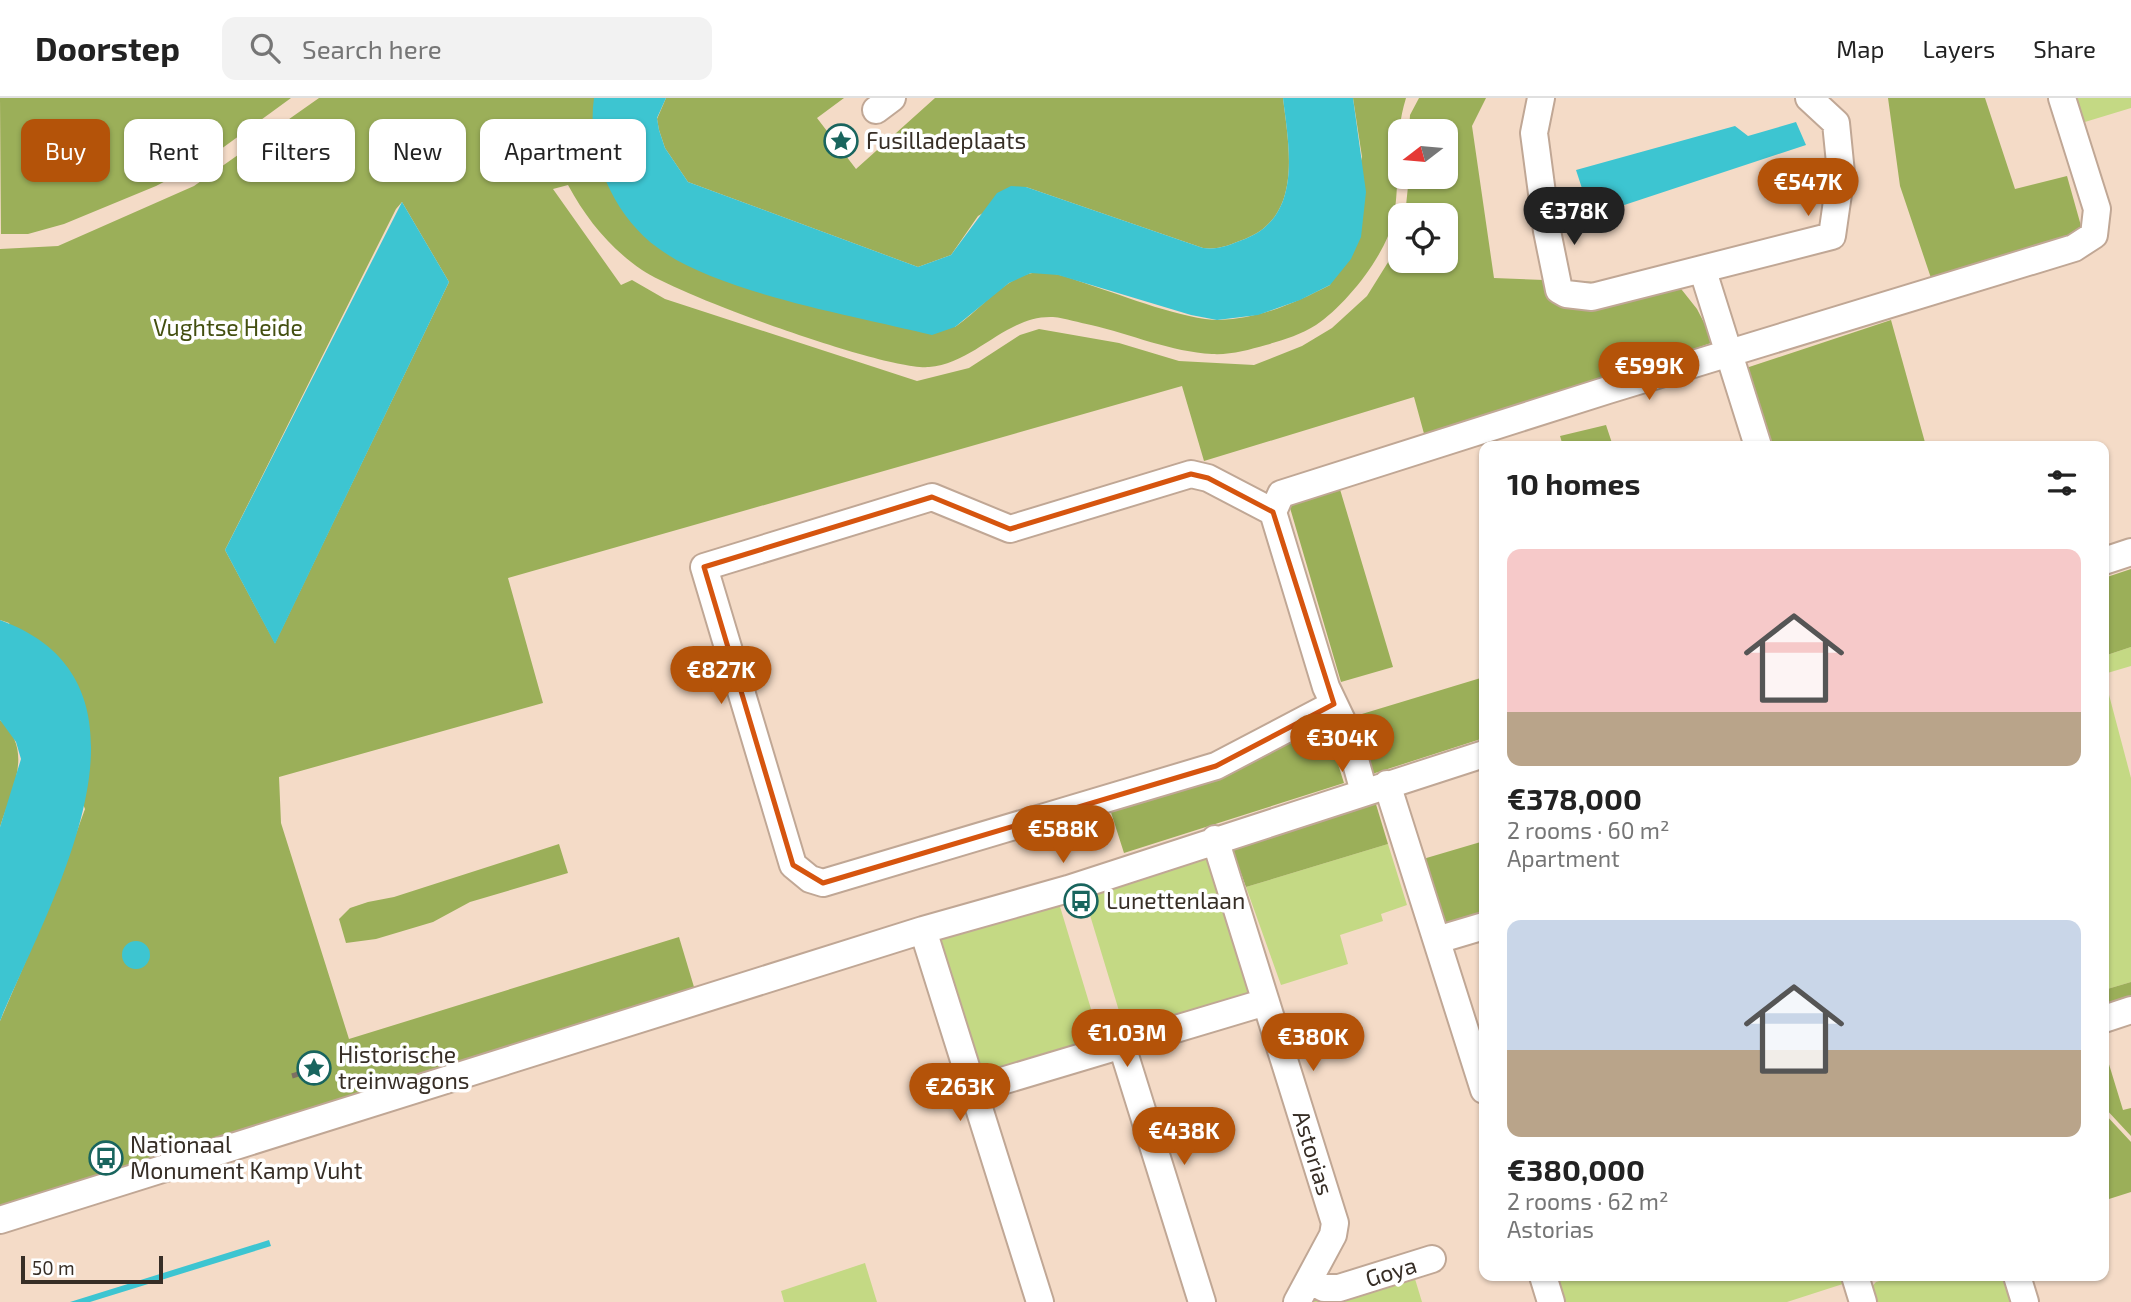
<!DOCTYPE html>
<html lang="en">
<head>
<meta charset="utf-8">
<style>
	body { margin:0; font-family:"Exo 2",sans-serif; background:#f2f2f2; color:#222; height:100vh; display:flex; flex-direction:column; font-size:26px; white-space:nowrap }
	* { box-sizing:border-box; margin:0 }
	p { font-size:23px; color:#767676 }
	.icon { flex:none; width:38px; height:38px; fill:none; stroke:currentColor; stroke-width:2; stroke-linecap:round; stroke-linejoin:round }
	.map { position:relative; flex:1; overflow:hidden }
	.panel { position:absolute; left:1479px; top:343px; width:630px; height:840px; display:flex; flex-direction:column; background:#fff; border-radius:14px; box-shadow:0 2px 5px #0004 }
	.panel>* { flex:none }
	.top-card { position:absolute; left:21px; top:21px; width:665px; height:63px; display:flex; gap:14px }
	.needle { width:46px; rotate:254deg }
	.controls { position:absolute; left:1388px; top:21px; display:grid; gap:14px }
	.controls a { display:grid; place-items:center; width:70px; height:70px; border-radius:14px; background:#fff; box-shadow:0 2px 5px #0004; font-size:35px }
	.scale { position:absolute; left:21px; bottom:18px; width:142px; box-sizing:border-box; padding-left:7px; border:4px solid #372e26; border-top:0; font-size:19px; line-height:24px; white-space:nowrap; color:#372e26; -webkit-text-stroke:5px #fff; paint-order:stroke }
	.price { position:absolute; translate:-50% -60px; padding:0 16px; border-radius:24px; background:#b45309; color:#fff; font-size:23px; line-height:46px; filter:drop-shadow(0 2px 4px #0008) }
	.price::after { content:''; position:absolute; left:50%; top:42px; width:21px; height:16px; margin-left:-10px; background:inherit; clip-path:polygon(0 0,100% 0,50% 100%) }
	.price.active { background:#222; color:#fff }
	ul { padding:0; list-style:none }
	li { display:grid; align-content:center; gap:14px; height:371px; padding:0 28px }
	li span { display:grid; place-items:center; height:217px; border-radius:14px; color:#555 }
	li>.icon { margin-inline-start:auto }
	span .icon { width:126px; height:126px; fill:#fffc; stroke-width:1 }
	li b { font-size:30px }
	h2 { display:flex; justify-content:space-between; align-items:center; height:84px; padding:0 28px; font-size:30px }
	.tag { padding:0 24px; border-radius:14px; background:#fff; box-shadow:0 2px 5px #0004; font-size:24px; line-height:63px }
	.tag.active { background:#b45309; color:#fff }
	header { display:flex; align-items:center; gap:42px; box-sizing:border-box; height:98px; padding:0 35px; background:#fff; border-bottom:2px solid #e0e0e0 }
	header strong { font-size:33px }
	nav { display:flex; gap:38px; margin-inline-start:auto; font-size:24px }
	.search { width:490px; height:63px; background:#f2f2f2; display:flex; align-items:center; gap:18px; box-sizing:border-box; padding:0 24px; border-radius:14px; color:#767676; font-size:26px }
	.map>svg:first-child { display:block }
</style>
</head>
<body>
<header>
<strong>Doorstep</strong>
<div class="search"><svg class="icon" aria-label="search" viewBox="0 0 24 24"><circle cx="10" cy="10" r="6"/><path d="M15 15l6 6"/></svg>Search here</div>
<nav><a>Map</a><a>Layers</a><a>Share</a></nav>
</header>
<div class="map">
<svg width="2131" height="1204" viewBox="0 0 2131 1204">
	<rect width="100%" height="100%" fill="#f4dbc7"/>
	<path fill="#c4d984" d="M 2068,0 L 2131,0 L 2131,10 L 2075,27 Z
		M 2131,549 L 2131,568 L 2104,576 L 2104,558 Z
		M 2104,578 L 2131,680 L 2131,884 L 2104,892 Z
		M 1388,746 L 1407,807 L 1381,816 L 1383,823 L 1340,837 L 1348,866 L 1281,887 L 1246,789 Z
		M 1209,755 L 1251,896 L 1126,936 L 1083,794 Z
		M 1058,802 L 1101,944 L 980,977 L 938,840 Z
		M 865,1165 L 877,1204 L 784,1204 L 781,1193 Z
		M 1412,1171 L 1422,1204 L 1303,1204 L 1304,1200 Z
		M 1555,1178 L 1847,1178 L 1849,1184 L 1787,1204 L 1564,1204 Z
		M 1896,1178 L 2010,1178 L 2018,1204 L 1871,1204 L 1871,1190 L 1876,1184 Z"/>
	<path fill="#9baf59" fill-rule="evenodd" d="M 0,0 L 291,0 L 206,62 L 156,88 L 64,126 L 28,136 L 1,136 Z
		M 319,0 L 594,0 L 594,45 L 955,229 C 979,213 1000,185 1028,176 C 1047,170 1072,181 1090,187 C 1124,198 1185,222 1219,222 C 1259,221 1295,205 1330,187 L 1362,59 L 1353,0 L 1406,0 C 1393,41 1401,78 1394,118 C 1388,155 1346,207 1316,227 C 1300,237 1283,242 1266,247 C 1248,252 1231,257 1212,256 C 1172,254 1130,236 1091,227 C 1079,225 1066,220 1053,219 C 1006,217 976,265 929,269 C 887,273 680,198 642,172 C 610,150 587,122 568,87 L 553,91 L 621,187 L 632,182 L 665,201 L 917,283 L 969,270 L 1020,237 L 1039,231 L 1119,245 L 1179,263 L 1254,267 L 1302,248 L 1332,230 L 1367,198 L 1400,145 L 1400,163 L 1446,163 L 1446,117 L 1405,117 L 1409,79 L 1446,79 L 1446,33 L 1409,33 L 1410,17 L 1419,0 L 1486,0 L 1472,28 L 1494,180 L 1678,187 L 1697,211 L 1714,244 L 1426,343 L 1414,299 L 1204,363 L 1182,288 L 508,480 L 543,605 L 279,679 L 281,725 L 349,941 L 679,839 L 694,889 L 0,1109 L 0,923 L 52,802 L 85,711 L 9,525 L 0,522 L 0,151 L 58,148 L 194,88 ZM 402,104 L 449,184 L 275,545 L 225,452 L 396,111 Z
		M 666,0 L 844,0 L 817,20 L 856,71 L 935,0 L 1283,0 C 1289,50 1303,118 1245,141 C 1229,147 1219,152 1203,150 L 1026,89 L 978,118 L 951,157 L 918,169 L 688,84 L 665,50 L 659,32 L 657,21 Z
		M 1888,0 L 1985,0 L 2015,91 L 2067,78 L 2083,135 L 1931,180 L 1900,88 Z
		M 1891,222 L 1926,348 L 1769,348 L 1743,271 Z
		M 1606,327 L 1613,348 L 1563,348 L 1560,338 Z
		M 1339,388 L 1393,569 L 1341,584 L 1288,403 Z
		M 2131,471 L 2131,549 L 2104,558 L 2104,480 Z
		M 1484,579 L 1484,640 L 1369,677 L 1352,619 Z
		M 0,622 C 35,653 11,693 0,729 Z
		M 1326,628 L 1344,685 L 1124,755 L 1107,702 Z
		M 1375,703 L 1388,746 L 1246,789 L 1231,748 Z
		M 1484,743 L 1484,816 L 1445,828 L 1423,761 Z
		M 559,746 L 568,775 L 470,804 L 433,824 L 376,841 L 346,845 L 339,821 L 350,810 L 368,804 L 394,799 Z
		M 2131,884 L 2131,908 L 2104,916 L 2104,892 Z
		M 2104,950 L 2123,1012 L 2131,1010 L 2131,1038 L 2104,1009 Z
		M 2104,1015 L 2131,1044 L 2131,1094 L 2109,1101 L 2104,1088 Z"/>
	<path fill="#3dc5d1" d="M 594,0 L 666,0 L 657,20 L 659,32 L 665,50 L 688,84 L 918,169 L 951,157 L 997,95 L 1011,88 L 1026,89 L 1203,150 C 1219,152 1229,147 1245,141 C 1303,118 1289,50 1283,0 L 1353,0 L 1366,94 L 1361,139 L 1351,161 L 1330,187 L 1300,202 L 1258,217 L 1217,222 L 1191,217 L 1058,177 L 1031,175 L 1009,185 L 955,229 L 932,237 C 856,218 718,195 658,150 C 613,117 586,55 594,0 Z
		M 1796,24 L 1806,47 L 1591,118 L 1576,72 L 1735,28 L 1748,38 Z
		M 402,104 L 449,184 L 275,546 L 225,452 Z
		M 0,522 C 179,587 47,809 0,923 L 0,729 L 21,661 L 16,644 L 0,622 Z
		M122 857a14 14 0 1 1 28 0a14 14 0 1 1-28 0Z
		M 269,1142 L 271,1148 L 90,1204 L 70,1204 Z"/>
	<g fill="none" stroke-linecap="round" stroke-linejoin="round">
		<defs>
			<path id="minor" d="M 1541,0 L 1534,35 L 1547,133 L 1559,192 L 1566,196 L 1592,199 L 1832,138 L 1841,75 L 1836,25 L 1809,0
				M 876,12 L 892,0
				M 1703,173 L 1758,348
				M 1273,414 L 1208,380 L 1191,376 L 1010,431 L 932,399 L 704,469 L 793,767 L 810,781 L 823,785 L 1216,668 L 1334,606
				M 2104,463 L 2131,454
				M 1387,686 L 1484,992
				M 1364,694 L 1347,633 L 1326,589 L 1273,414 L 1281,396 L 1608,292 L 2074,150 L 2094,137 L 2097,111 L 2062,0
				M 1215,741 L 1335,1125 L 1333,1137 L 1297,1204
				M 923,832 L 1040,1204
				M 1437,842 L 1484,828
				M 2104,921 L 2131,912
				M 1122,948 L 1202,1204
				M 975,991 L 1266,904
				M 0,1122 L 923,832 L 1068,791 L 1484,656
				M 1543,1178 L 1551,1204
				M 1855,1178 L 1863,1204
				M 2017,1178 L 2025,1204
				M 1309,1182 L 1324,1190 L 1339,1190 L 1432,1161"/>
		</defs>
		<use href="#minor" stroke="#c0a795" stroke-width="30"/>
		<use href="#minor" stroke="#fff" stroke-width="26"/>
		<path stroke="#7e6f63" stroke-width="5" stroke-dasharray="12 12" stroke-linecap="butt" d="M 292,978 L 331,966"/>
	</g>
	<path fill="none" stroke="#d6550f" stroke-width="5" stroke-linejoin="round" d="M 1191,376 L 1208,380 L 1273,414 L 1334,606 L 1216,668 L 823,785 L 793,767 L 704,469 L 932,399 L 1010,431 Z"/>
	<defs>
		<symbol id="sight-ring" viewBox="-11 -11 22 22"><circle r="9.5" fill="#fff" stroke="#19655e" stroke-width="1.5"/><path d="M0-6L1.8-2.2L6-1.7L2.9 1.2L3.7 5.4L0 3.3L-3.7 5.4L-2.9 1.2L-6-1.7L-1.8-2.2Z" fill="#19655e"/></symbol>
		<symbol id="bus-ring" viewBox="-11 -11 22 22"><circle r="9.5" fill="#fff" stroke="#19655e" stroke-width="1.5"/><path d="M-5-6H5V4H4V6H2V4H-2V6H-4V4H-5ZM-3.5-4V0h7V-4ZM-3.5 1.2v1.5H-2V1.2ZM2 1.2v1.5H3.5V1.2Z" fill="#19655e"/></symbol>
	</defs>
	<g fill-rule="evenodd">
		<use href="#sight-ring" x="822" y="24" width="38" height="38"/>
		<use href="#bus-ring" x="1062" y="784" width="38" height="38"/>
		<use href="#sight-ring" x="295" y="951" width="38" height="38"/>
		<use href="#bus-ring" x="87" y="1041" width="38" height="38"/>
	</g>
	<g text-anchor="middle" stroke-width="7" stroke-linejoin="round" paint-order="stroke">
		<g font-size="23" fill="#372e26" stroke="#fff" text-anchor="start">
			<text x="866" y="51">Fusilladeplaats</text>
			<text x="1106" y="811">Lunettenlaan</text>
			<text x="338" y="965">Historische<tspan x="338" dy="26">treinwagons</tspan></text>
			<text x="130" y="1055">Nationaal<tspan x="130" dy="26">Monument Kamp Vuht</tspan></text>
		</g>
		<g font-size="23" fill="#434f10" stroke="#fff">
			<text x="228" y="238">Vughtse Heide</text>
		</g>
		<g font-size="23" fill="#372e26" stroke="#fff">
			<text transform="translate(1313 1055) rotate(73)" y="8">Astorias</text>
			<text transform="translate(1391 1174) rotate(-17)" y="8">Goya</text>
		</g>
	</g>
</svg>
<div class="controls">
<a><svg class="needle" viewBox="-14 -14 28 28"><path d="M0-13l5 13h-10z" fill="#e53935"/><path d="M0 13l5-13h-10z" fill="#767676"/></svg></a>
<a><svg class="icon" aria-label="locate" viewBox="0 0 24 24"><circle cx="12" cy="12" r="6"/><path d="M12 2v4M12 18v4M2 12h4M18 12h4"/></svg></a>
</div>
<div class="scale">50 m</div>
<b class="price" style="left:1808px;top:120px">€547K</b>
<b class="price active" style="left:1574px;top:149px">€378K</b>
<b class="price" style="left:1649px;top:304px">€599K</b>
<b class="price" style="left:721px;top:608px">€827K</b>
<b class="price" style="left:1342px;top:676px">€304K</b>
<b class="price" style="left:1063px;top:767px">€588K</b>
<b class="price" style="left:1127px;top:971px">€1.03M</b>
<b class="price" style="left:1313px;top:975px">€380K</b>
<b class="price" style="left:960px;top:1025px">€263K</b>
<b class="price" style="left:1184px;top:1069px">€438K</b>
<div class="top-card">
<a class="tag active">Buy</a>
<a class="tag">Rent</a>
<a class="tag">Filters</a>
<a class="tag">New</a>
<a class="tag">Apartment</a>
</div>
<section class="panel">
<h2>10 homes<svg class="icon" aria-label="filters" viewBox="0 0 24 24"><path d="M4 7h16M4 17h16"/><circle cx="9" cy="7" r="2"/><circle cx="15" cy="17" r="2"/></svg></h2>
<ul>
<li><span style="background:linear-gradient(#f6c9c9 75%,#b9a48a 0)"><svg class="icon" aria-label="home" viewBox="0 0 24 24"><path d="M3 11l9-7 9 7M6 9v11h12V9"/></svg></span><div><b>€378,000</b><p>2 rooms · 60 m²</p><p>Apartment</p></div></li>
<li><span style="background:linear-gradient(#c9d6e8 60%,#b9a48a 0)"><svg class="icon" aria-label="home" viewBox="0 0 24 24"><path d="M3 11l9-7 9 7M6 9v11h12V9"/></svg></span><div><b>€380,000</b><p>2 rooms · 62 m²</p><p>Astorias</p></div></li>
</ul>
</section>
</div>
</body>
</html>
